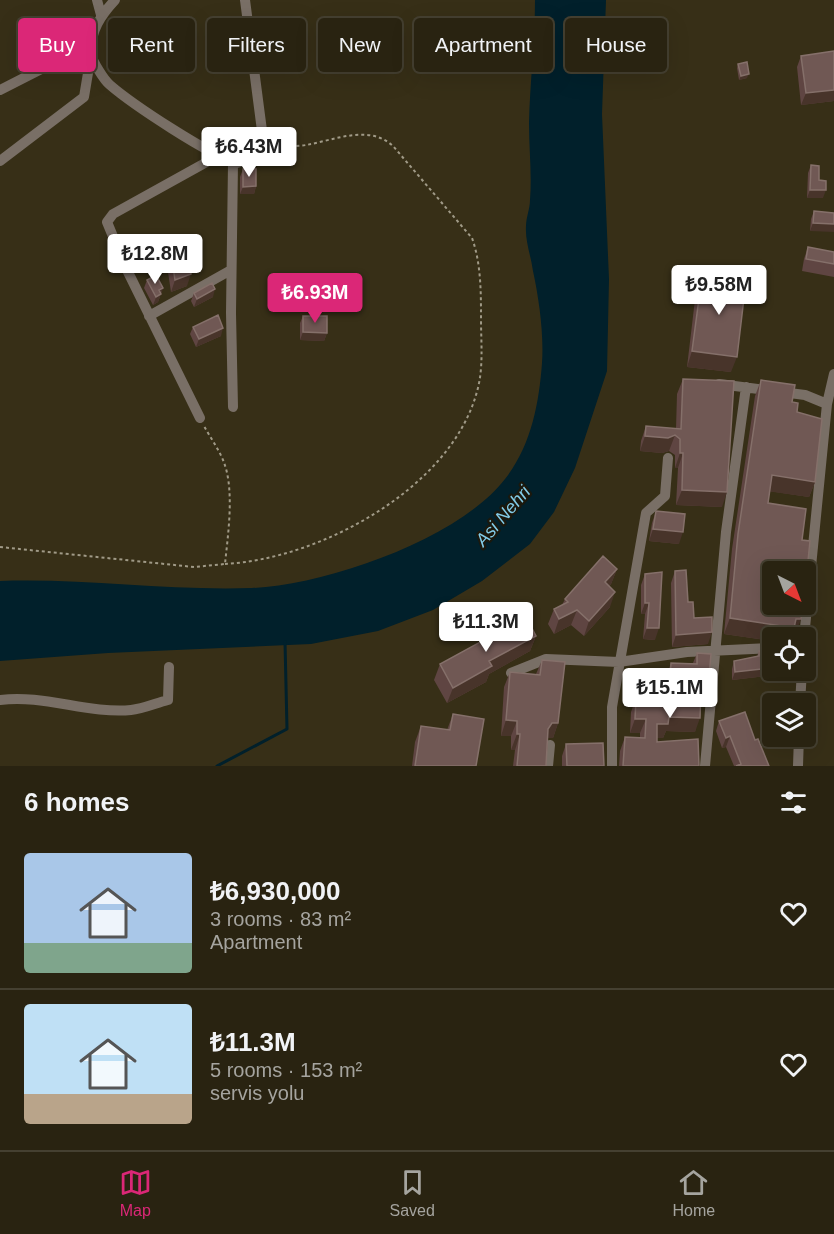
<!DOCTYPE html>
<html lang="en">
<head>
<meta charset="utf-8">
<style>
	body { margin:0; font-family:Helvetica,sans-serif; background:#312b1a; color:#f1f3f6; height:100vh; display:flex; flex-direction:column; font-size:22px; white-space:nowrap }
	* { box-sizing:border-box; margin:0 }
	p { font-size:20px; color:#a5a49f }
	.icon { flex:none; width:33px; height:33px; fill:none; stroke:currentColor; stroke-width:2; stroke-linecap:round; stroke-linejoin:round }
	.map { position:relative; height:766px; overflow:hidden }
	.sheet { display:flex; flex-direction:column; background:#292311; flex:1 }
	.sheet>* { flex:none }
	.guide { position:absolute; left:18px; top:18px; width:798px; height:54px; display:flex; gap:12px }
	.needle { width:39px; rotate:138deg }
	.controls { position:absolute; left:762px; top:561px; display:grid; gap:12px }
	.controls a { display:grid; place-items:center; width:54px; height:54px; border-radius:6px; background:#292311; box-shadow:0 6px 24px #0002,0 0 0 2px #454031; font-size:30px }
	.price { position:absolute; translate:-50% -51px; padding:0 14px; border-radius:6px; background:#fff; color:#222; font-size:20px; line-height:39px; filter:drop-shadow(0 2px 3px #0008) }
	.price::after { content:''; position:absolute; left:50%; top:36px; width:18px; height:14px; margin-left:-9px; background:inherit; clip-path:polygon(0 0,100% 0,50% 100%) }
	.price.selected { background:#db2777; color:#fff }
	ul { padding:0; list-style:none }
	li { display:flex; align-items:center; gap:18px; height:150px; padding:0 24px }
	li+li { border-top:2px solid #454031 }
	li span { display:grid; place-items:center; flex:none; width:168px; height:120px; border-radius:6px; color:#555 }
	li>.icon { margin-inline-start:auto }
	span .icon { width:72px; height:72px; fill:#fffc; stroke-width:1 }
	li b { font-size:26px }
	h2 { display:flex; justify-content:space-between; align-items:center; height:72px; padding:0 24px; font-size:26px }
	.chip { padding:0 21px; border-radius:6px; background:#292311; box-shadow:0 6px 24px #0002,0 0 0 2px #454031; font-size:21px; line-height:54px }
	.chip.selected { background:#db2777; color:#fff }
	.tabs { display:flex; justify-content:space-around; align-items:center; height:84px; border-top:2px solid #454031; background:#292311; font-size:16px; color:#a5a49f }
	.tabs a { display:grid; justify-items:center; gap:3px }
	.tabs .selected { color:#db2777 }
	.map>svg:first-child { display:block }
</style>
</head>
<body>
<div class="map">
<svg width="834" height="766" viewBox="0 0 834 766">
	<rect width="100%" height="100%" fill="#372f17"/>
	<path fill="#01202b" d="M 535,0 L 606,0 L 602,114 L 609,279 L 607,371 L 575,468 L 554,512 L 530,544 L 482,581 L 433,610 L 378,631 L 311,644 L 108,653 L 0,661 L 0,581 C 84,578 168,591 252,588 C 326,585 459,539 505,479 C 531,446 539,404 542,363 C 544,334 539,299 533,271 C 531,256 525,241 526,226 C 526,217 530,209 530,200 C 532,175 529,149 529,123 C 530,82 535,41 535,0 Z"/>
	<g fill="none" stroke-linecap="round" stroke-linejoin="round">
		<path stroke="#01202b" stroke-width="3" d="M 217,766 L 287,729 L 285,642"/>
		<path stroke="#a09a87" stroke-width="2" stroke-dasharray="3 3" stroke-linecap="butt" d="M 0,547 L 194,567 L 225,564 C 228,534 235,488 223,460 C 218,448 210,437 204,426
			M 225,564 C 319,559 448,490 476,395 C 484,370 481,345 481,319 C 481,292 481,263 472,238 L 393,146 C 369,124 335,140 306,145 C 295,147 283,146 272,146"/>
		<path stroke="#796f66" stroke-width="10" d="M 97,0 L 101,15
			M 115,0 C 101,15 90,31 91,53 C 92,61 104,80 110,85 C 132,104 210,156 237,163 L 254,158 L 264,146 L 245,0
			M 0,90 L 55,62 L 75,48 L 91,55 L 84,97 L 0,161
			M 149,316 L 231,270
			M 719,384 L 805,395 L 827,404 L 804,638
			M 827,404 L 834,374
			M 233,407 L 231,313 L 233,163
			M 200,418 L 126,268 L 107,222 L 113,214 L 205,163 L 216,153
			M 511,673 L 546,659 L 619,662 L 687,652 L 772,648
			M 0,700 C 43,694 88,714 131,710 C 143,709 156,703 168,700 L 169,667
			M 800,704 L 802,670
			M 548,766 L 550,745
			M 612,766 L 612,707 L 646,513 L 665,496 L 668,458
			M 705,766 L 726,532 L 746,387
			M 798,766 L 799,736"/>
	</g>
	<path fill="#5f4542" d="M 834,51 L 834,101 L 801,105 L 797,67 L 801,56 Z
		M 738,64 L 747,78 L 739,80 L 737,68 Z
		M 811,165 L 819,180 L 823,198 L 807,198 L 808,173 Z
		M 243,169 L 256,186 L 254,194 L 240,194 L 240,177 Z
		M 814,211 L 834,213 L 810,231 L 811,219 Z
		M 170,247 L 187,286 L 171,292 L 166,259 Z
		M 808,247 L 834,252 L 834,277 L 802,271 L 804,259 Z
		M 702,276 L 731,372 L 687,367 L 696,291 Z
		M 147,280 L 163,288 L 158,302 L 153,305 L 144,288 Z
		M 194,293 L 213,297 L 194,307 L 191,301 Z
		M 303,316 L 327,333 L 324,341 L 300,340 L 300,323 Z
		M 193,327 L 221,336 L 196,347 L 190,334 Z
		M 683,379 L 722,507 L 676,505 L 678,468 L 675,468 L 675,455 L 669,451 L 662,453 L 640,451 L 641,441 L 646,426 L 676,429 L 677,394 Z
		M 761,380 L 792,402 L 797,412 L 815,482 L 809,497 L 769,491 L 768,503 L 802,540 L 795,635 L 792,634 L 791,638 L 772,638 L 772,641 L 724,634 L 732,549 L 755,396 Z
		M 656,511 L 679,544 L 649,541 L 652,523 Z
		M 617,569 L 611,584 L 609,586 L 610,607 L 584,636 L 571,625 L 554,634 L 548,624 L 554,609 L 562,605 L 565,599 Z
		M 675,571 L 694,618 L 708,644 L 672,647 L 671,583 Z
		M 645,574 L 655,640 L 643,639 L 645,614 L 641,614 L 641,585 Z
		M 536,636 L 530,651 L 489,674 L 486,682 L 447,703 L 434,680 L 440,664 Z
		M 759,651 L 767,657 L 772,670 L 792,670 L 790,673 L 732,680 L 732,669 L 734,661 L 757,656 Z
		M 697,653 L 703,702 L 700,702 L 695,732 L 666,731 L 663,738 L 657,738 L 657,742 L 699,766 L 619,766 L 620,751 L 625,737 L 640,738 L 640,733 L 630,733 L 631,712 L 636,698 L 665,699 L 666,677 L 671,663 L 693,663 Z
		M 542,660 L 558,723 L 553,738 L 548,738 L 546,766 L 513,766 L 515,750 L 511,750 L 511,736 L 501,736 L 504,687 L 510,672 L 536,674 Z
		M 453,714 L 476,766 L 412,766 L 415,742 L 421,726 L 447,730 Z
		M 719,721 L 755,740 L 769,766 L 734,766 L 726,747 L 722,748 L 716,731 Z
		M 566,744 L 604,766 L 562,766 L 562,756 Z"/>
	<path fill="#48342a" d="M 749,74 L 747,78 L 739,80 L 741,76 Z
		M 834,90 L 834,101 L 801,105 L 806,93 Z
		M 256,186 L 254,194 L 240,194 L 243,187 Z
		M 810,190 L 826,190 L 823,198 L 807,198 Z
		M 813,223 L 834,224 L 834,232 L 810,231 Z
		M 191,274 L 187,286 L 171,292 L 175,280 Z
		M 163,288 L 158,302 L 153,305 L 159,290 Z
		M 215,289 L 213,297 L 194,307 L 197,299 Z
		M 223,328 L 221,336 L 196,347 L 199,339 Z
		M 303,332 L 327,333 L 324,341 L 300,340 Z
		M 692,351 L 737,357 L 731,372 L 687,367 Z
		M 675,435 L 669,451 L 662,453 L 640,451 L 645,436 Z
		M 680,453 L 683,453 L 678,468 L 675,468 Z
		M 772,475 L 815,482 L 809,497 L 766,491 Z
		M 682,490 L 727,492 L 722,507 L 676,505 Z
		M 653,529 L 683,532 L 679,544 L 649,541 Z
		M 617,569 L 611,584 L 599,597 L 605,582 Z
		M 615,592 L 610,607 L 584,636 L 589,621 Z
		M 645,603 L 649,603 L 645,614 L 641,614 Z
		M 577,610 L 571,625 L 554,634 L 559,619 Z
		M 730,618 L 796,619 L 801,619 L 795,635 L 792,634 L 791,638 L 772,638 L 772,641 L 724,634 Z
		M 647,628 L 659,628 L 655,640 L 643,639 Z
		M 712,632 L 708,644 L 672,647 L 676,635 Z
		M 536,636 L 530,651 L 489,674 L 486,682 L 447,703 L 453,688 L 489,661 Z
		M 772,668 L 772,670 L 792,670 L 790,673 L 732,680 L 735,672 Z
		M 701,688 L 708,688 L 703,702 L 696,702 Z
		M 669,717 L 700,718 L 695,732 L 666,731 L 663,738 L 652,738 L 657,724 Z
		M 635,719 L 646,719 L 640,733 L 630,733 Z
		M 506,720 L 517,721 L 511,736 L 501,736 Z
		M 552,723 L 558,723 L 553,738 L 546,738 L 548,729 Z
		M 517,734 L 520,734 L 515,750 L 511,750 Z
		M 730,736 L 726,747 L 722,748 L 726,738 Z"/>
	<path fill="#705854" stroke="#85706a" stroke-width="1.5" d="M 834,51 L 834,90 L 806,93 L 801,56 Z
		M 747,62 L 749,74 L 741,76 L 738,64 Z
		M 811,165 L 819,166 L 819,180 L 826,181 L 826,190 L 810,190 Z
		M 243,169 L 256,169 L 256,186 L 243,187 Z
		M 814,211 L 834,213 L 834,224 L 813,223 Z
		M 187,245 L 191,274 L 175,280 L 170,247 Z
		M 808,247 L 834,252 L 834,264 L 806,259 Z
		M 156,275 L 163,288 L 159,290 L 161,294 L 156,297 L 147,280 Z
		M 702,276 L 746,281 L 737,357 L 692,351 Z
		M 212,283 L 215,289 L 197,299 L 194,293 Z
		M 218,315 L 223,328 L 199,339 L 193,327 Z
		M 303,316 L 327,316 L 327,333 L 303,332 Z
		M 683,379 L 734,381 L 727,492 L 682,490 L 683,453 L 680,453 L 680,439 L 675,435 L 668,438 L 645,436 L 646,426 L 681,429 Z
		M 761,380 L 795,385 L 792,402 L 798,403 L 797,412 L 822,419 L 815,482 L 772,475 L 768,503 L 806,509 L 802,540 L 810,541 L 806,581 L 806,572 L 772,572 L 772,604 L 803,604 L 801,619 L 796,619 L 794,628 L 730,618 L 738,534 Z
		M 656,511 L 685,514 L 683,532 L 653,529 Z
		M 603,556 L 617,569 L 605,582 L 615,592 L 589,621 L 577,610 L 559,619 L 554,609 L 568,602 L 565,599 Z
		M 686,570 L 688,602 L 693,602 L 694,618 L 712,617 L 712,632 L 676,635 L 675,571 Z
		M 662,572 L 659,628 L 647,628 L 649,603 L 645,603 L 645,574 Z
		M 526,617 L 536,636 L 489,661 L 492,666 L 453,688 L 440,664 Z
		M 759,651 L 767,651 L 767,657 L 772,657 L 772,668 L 735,672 L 734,661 L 759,656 Z
		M 697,653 L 711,654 L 708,688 L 701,688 L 700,718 L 669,717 L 668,724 L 657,724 L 657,742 L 698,739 L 699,766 L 623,766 L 625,737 L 645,738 L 646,719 L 635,719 L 636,698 L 669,699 L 671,663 L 697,664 Z
		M 542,660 L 565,662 L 558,723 L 552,723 L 548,729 L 546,766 L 517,766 L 520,734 L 517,734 L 517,721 L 506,720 L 510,672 L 540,675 Z
		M 745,712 L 755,740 L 758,739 L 769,766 L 736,766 L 741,764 L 730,736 L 726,738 L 719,721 Z
		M 453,714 L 484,719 L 476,766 L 415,766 L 421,726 L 450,730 Z
		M 603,743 L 604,766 L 567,766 L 566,744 Z"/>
	<g text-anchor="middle" stroke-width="4.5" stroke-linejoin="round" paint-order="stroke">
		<g font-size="18" font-style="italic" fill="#82cbe7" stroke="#1b180d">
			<text transform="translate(503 516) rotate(-49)" y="6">Asi Nehri</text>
		</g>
	</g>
</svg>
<div class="controls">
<a><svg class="needle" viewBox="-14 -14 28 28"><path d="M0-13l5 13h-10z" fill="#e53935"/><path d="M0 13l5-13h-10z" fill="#a5a49f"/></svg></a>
<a><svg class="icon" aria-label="locate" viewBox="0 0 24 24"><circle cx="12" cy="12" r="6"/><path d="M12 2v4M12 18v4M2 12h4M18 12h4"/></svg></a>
<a><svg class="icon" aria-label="layers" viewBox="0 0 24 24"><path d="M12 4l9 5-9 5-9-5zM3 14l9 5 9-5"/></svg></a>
</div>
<b class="price" style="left:249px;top:178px">₺6.43M</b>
<b class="price" style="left:155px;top:285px">₺12.8M</b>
<b class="price" style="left:719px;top:316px">₺9.58M</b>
<b class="price selected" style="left:315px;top:324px">₺6.93M</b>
<b class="price" style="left:486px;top:653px">₺11.3M</b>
<b class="price" style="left:670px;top:719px">₺15.1M</b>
<div class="guide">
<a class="chip selected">Buy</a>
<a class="chip">Rent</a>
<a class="chip">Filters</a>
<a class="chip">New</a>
<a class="chip">Apartment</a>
<a class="chip">House</a>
</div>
</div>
<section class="sheet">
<h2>6 homes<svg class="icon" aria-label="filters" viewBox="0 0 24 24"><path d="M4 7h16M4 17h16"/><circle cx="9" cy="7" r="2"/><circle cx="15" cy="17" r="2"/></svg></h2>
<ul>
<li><span style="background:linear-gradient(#a9c7e8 75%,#7fa58c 0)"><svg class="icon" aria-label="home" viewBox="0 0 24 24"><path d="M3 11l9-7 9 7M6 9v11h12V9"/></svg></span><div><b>₺6,930,000</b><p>3 rooms · 83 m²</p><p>Apartment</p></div><svg class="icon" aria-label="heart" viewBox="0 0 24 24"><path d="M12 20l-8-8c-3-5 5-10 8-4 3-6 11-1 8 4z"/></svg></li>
<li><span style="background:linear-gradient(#bfe0f5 75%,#b9a48a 0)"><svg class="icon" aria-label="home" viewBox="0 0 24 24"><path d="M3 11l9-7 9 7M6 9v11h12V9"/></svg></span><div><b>₺11.3M</b><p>5 rooms · 153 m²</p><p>servis yolu</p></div><svg class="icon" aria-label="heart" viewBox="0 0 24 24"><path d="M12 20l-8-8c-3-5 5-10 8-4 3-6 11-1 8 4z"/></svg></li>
</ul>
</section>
<nav class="tabs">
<a class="selected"><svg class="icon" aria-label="map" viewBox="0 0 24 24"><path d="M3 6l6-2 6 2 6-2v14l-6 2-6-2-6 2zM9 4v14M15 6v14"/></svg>Map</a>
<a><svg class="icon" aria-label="saved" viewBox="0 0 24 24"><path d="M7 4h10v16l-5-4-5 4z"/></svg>Saved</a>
<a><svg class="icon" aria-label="home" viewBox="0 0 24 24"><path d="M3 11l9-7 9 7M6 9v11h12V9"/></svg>Home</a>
</nav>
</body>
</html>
